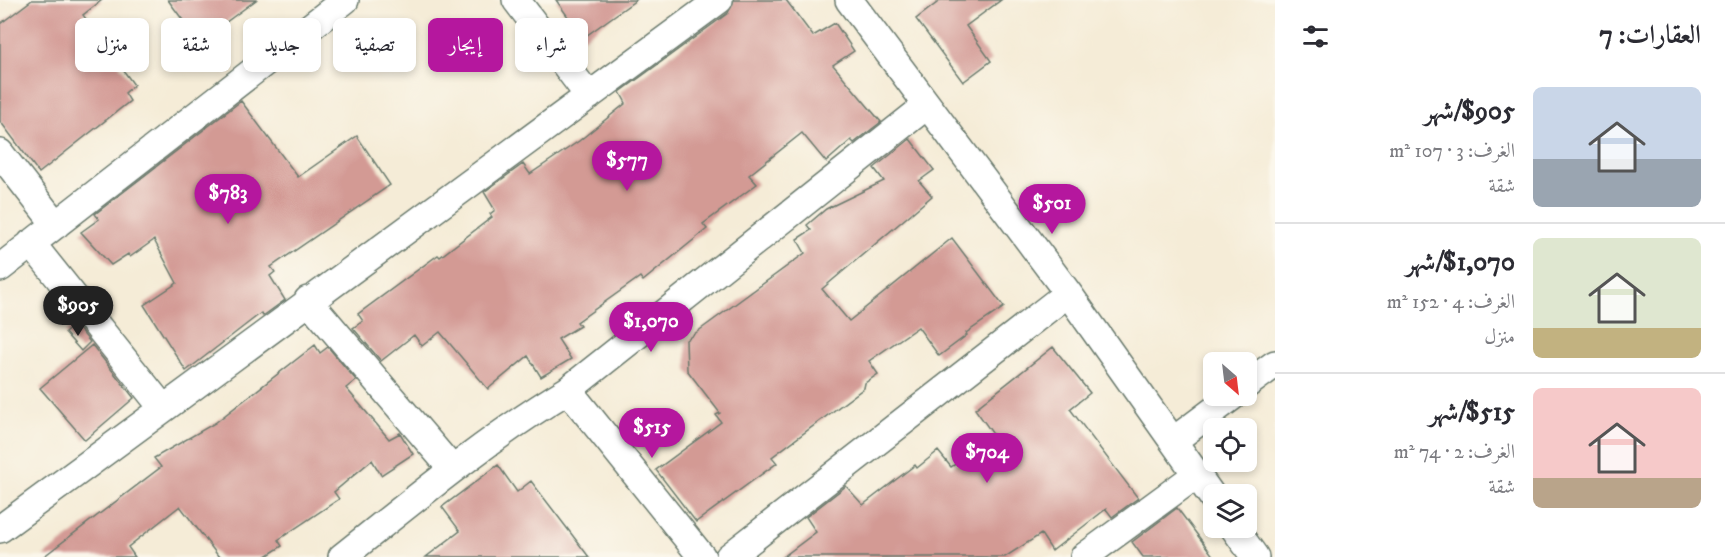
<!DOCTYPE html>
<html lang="ar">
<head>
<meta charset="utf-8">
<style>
	body { margin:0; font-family:"IM FELL DW Pica",Amiri,serif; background:#f7f7f7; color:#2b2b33; direction:rtl; height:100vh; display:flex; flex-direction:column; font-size:22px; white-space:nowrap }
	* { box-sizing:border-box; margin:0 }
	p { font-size:20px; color:#7c7c81 }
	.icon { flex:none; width:33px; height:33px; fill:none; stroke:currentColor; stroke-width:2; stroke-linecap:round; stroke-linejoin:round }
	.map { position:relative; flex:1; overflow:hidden; direction:ltr }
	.side { display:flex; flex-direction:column; background:#fff; width:450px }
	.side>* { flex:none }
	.guide { position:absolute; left:18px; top:18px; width:570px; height:54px; direction:rtl; display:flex; gap:12px }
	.needle { width:39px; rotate:152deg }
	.buttons { position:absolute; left:1203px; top:352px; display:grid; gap:12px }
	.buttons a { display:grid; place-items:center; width:54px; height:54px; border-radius:9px; background:#fff; box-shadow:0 3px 9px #0003; font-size:30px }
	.price { position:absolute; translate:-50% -51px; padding:0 14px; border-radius:21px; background:#b5179e; color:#fff; font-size:20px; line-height:39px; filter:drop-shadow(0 2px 3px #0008) }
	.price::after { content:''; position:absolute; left:50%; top:36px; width:18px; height:14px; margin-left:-9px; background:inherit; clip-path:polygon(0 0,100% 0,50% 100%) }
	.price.active { background:#222; color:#fff }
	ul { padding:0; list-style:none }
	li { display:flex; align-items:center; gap:18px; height:150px; padding:0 24px }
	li+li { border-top:2px solid #e1e1e2 }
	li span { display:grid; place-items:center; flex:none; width:168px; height:120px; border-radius:9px; color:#555 }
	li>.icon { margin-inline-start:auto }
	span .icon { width:72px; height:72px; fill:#fffc; stroke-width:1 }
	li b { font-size:26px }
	h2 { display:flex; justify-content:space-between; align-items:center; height:72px; padding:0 24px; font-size:26px }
	.tag { padding:0 21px; border-radius:9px; background:#fff; box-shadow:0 3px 9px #0003; font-size:21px; line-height:54px }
	.tag.active { background:#b5179e; color:#fff }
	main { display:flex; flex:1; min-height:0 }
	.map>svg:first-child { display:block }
</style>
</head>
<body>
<main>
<section class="side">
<h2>العقارات: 7<svg class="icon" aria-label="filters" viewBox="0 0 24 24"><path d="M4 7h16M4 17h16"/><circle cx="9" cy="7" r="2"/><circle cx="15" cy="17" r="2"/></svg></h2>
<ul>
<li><span style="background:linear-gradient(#c9d6e8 60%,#9aa5b1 0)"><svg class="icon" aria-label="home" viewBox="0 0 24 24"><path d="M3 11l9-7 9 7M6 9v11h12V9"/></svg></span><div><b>$905/شهر</b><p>الغرف: 3 · 107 m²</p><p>شقة</p></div></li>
<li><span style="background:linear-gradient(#dfe7d0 75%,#c2b280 0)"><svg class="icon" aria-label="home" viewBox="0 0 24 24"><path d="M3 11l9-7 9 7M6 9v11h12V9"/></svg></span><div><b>$1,070/شهر</b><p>الغرف: 4 · 152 m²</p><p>منزل</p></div></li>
<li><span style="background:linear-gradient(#f6c9c9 75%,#b9a48a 0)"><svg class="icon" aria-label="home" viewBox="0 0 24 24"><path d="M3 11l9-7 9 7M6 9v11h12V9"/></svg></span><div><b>$515/شهر</b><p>الغرف: 2 · 74 m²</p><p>شقة</p></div></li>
</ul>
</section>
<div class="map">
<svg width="1275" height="557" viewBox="0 0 1275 557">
	<rect width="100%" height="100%" fill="#fbf7ec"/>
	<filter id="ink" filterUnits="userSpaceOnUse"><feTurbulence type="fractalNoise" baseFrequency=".0167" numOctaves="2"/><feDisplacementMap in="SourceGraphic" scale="12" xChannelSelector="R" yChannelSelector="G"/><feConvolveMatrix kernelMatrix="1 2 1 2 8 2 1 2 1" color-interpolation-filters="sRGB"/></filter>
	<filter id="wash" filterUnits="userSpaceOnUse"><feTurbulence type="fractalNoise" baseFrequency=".008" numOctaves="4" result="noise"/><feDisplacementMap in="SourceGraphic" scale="24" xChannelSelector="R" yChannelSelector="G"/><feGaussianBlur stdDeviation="1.35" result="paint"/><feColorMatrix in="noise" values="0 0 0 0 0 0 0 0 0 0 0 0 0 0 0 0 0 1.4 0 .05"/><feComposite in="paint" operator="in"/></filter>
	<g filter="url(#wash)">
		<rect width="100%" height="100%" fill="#f5ecd7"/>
		<g id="blocks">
			<path fill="#d39a94" d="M 32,0 L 102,0 L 83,15 L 134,85 L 125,93 L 130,101 L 39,173 L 0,121 L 0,24 Z
				M 168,0 L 256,0 L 199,42 Z
				M 556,0 L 636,0 L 583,38 Z
				M 734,0 L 786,0 L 813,36 L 835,23 L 854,51 L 833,65 L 881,122 L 854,143 L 851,140 L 826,162 L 802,133 L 749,175 L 757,184 L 703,224 L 707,229 L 643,281 L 640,277 L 577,322 L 580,326 L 558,339 L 571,359 L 541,377 L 528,356 L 488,389 L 440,332 L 422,346 L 414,335 L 381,361 L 353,328 L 363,321 L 358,314 L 438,255 L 440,257 L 492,217 L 490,214 L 495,210 L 484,192 L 523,164 L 530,174 L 579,141 L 626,103 L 620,92 L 728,13 Z
				M 941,0 L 1001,0 L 966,26 L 991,61 L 963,82 L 916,19 Z
				M 241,101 L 298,177 L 357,136 L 390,185 L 271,267 L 275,272 L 270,276 L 285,300 L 263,316 L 261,313 L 186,371 L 144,305 L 177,283 L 154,240 L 130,257 L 128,254 L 111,265 L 81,232 L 99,219 L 95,214 Z
				M 910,139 L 934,170 L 919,181 L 932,196 L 822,289 L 849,321 L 952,238 L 1004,307 L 966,333 L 967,335 L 939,356 L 918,327 L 869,361 L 878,374 L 865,383 L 864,388 L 772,457 L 777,463 L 696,522 L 656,470 L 721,422 L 716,415 L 720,413 L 687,370 L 686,340 L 805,253 L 797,239 L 811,230 L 807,225 L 826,209 L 884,181 L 874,168 Z
				M 75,324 L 90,342 L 81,351 L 65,333 Z
				M 92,345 L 134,398 L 85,440 L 40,388 Z
				M 315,345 L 320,353 L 328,347 L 356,380 L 346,388 L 389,439 L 400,433 L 413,454 L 381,475 L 372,460 L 334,492 L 339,499 L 278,540 L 282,546 L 265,557 L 219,557 L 180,506 L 128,547 L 135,557 L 43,557 L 161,467 L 154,458 L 215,423 Z
				M 1053,347 L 1090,393 L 1070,409 L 1138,498 L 1112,517 L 1106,509 L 1052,551 L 1041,534 L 1005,557 L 783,557 L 816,532 L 806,517 L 846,486 L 863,505 L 915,465 L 917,468 L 938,451 L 951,467 L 995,437 L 975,409 Z
				M 498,465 L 517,492 L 531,481 L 589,557 L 426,557 L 460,531 L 442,507 Z
				M 1177,508 L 1214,557 L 1143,557 L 1132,542 Z"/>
		</g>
	</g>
	<g filter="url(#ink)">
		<use href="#blocks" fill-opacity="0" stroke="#6a7a6d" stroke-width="1.5"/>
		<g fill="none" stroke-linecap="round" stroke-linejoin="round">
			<defs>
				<path id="minor" d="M 516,0 L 589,96
					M 849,0 L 1068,293 L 1214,499
					M 0,153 L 56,225
					M 31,243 L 162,407
					M 0,268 L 345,0
					M 308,300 L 452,469
					M 1246,385 L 1275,364
					M 568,390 L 702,557
					M 1173,441 L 1233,396
					M 1234,528 L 1255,557
					M 0,529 L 719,0
					M 342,557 C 415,499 488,438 568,390 L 926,106
					M 729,557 L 1068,293
					M 1084,557 L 1196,475"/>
			</defs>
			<use href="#minor" stroke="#6a7a6d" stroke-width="30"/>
			<use href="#minor" stroke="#fff" stroke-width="27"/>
		</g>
	</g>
</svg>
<div class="buttons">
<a><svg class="needle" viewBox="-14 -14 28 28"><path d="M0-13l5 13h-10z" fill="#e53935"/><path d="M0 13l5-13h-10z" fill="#7c7c81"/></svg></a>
<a><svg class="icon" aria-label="locate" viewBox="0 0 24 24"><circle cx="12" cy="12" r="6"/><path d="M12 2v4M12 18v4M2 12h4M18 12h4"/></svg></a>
<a><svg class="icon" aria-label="layers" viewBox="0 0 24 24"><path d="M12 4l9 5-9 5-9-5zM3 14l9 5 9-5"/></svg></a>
</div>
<b class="price" style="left:627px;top:192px">$577</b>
<b class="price" style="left:228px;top:225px">$783</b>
<b class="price" style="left:1052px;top:235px">$501</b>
<b class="price active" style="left:78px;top:337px">$905</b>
<b class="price" style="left:651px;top:353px">$1,070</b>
<b class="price" style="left:652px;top:459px">$515</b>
<b class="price" style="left:987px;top:484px">$704</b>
<div class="guide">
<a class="tag">شراء</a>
<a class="tag active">إيجار</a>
<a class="tag">تصفية</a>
<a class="tag">جديد</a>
<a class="tag">شقة</a>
<a class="tag">منزل</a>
</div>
</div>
</main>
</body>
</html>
